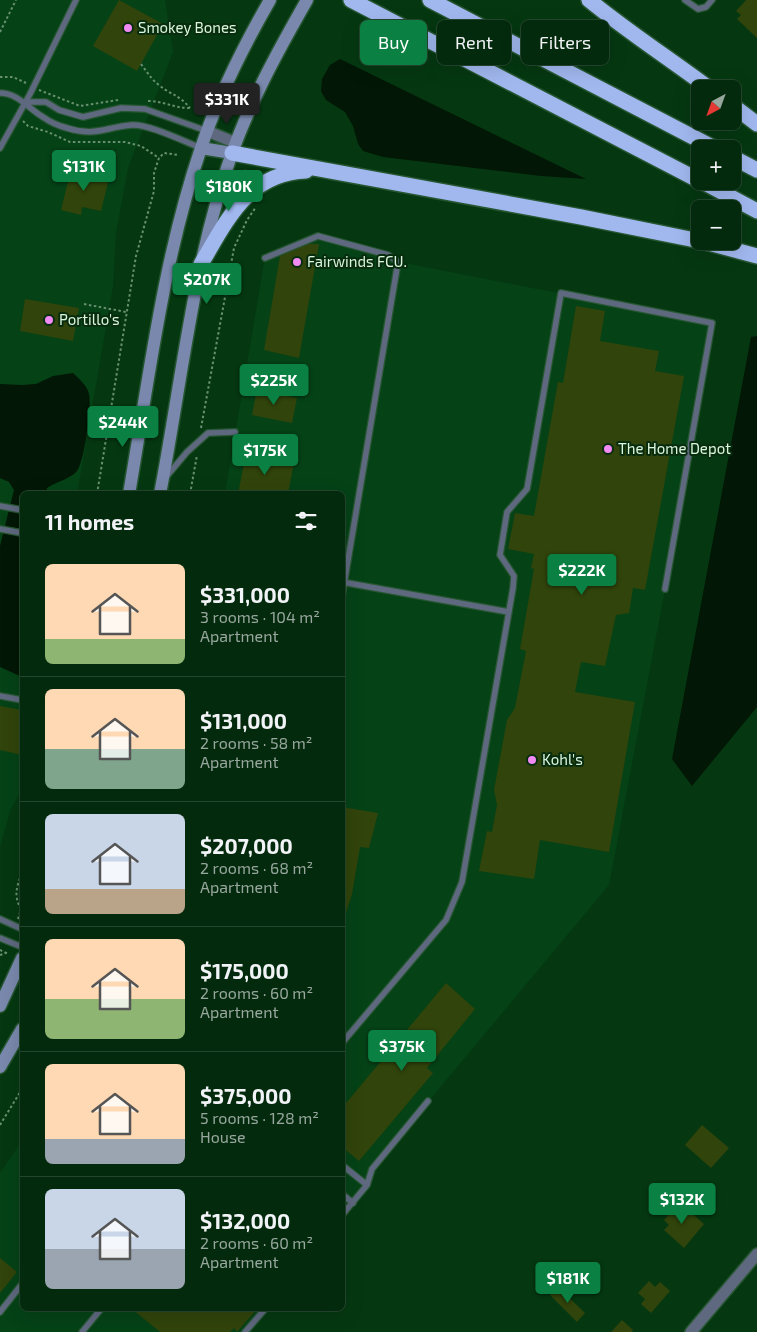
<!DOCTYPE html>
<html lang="en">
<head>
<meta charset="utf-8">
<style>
	body { margin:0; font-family:"Exo 2",sans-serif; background:#12361b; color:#f1f3f6; height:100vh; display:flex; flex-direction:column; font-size:19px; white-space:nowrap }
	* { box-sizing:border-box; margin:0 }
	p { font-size:16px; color:#97a79d }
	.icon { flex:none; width:28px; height:28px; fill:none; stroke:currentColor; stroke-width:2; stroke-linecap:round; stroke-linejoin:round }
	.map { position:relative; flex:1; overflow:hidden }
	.side { position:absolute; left:20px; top:491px; width:325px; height:820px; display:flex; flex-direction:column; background:#042a0d; border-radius:8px; box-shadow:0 5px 20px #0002,0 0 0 1px #25462e }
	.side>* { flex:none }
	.top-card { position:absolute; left:360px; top:20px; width:321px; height:45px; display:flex; gap:10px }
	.needle { width:32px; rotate:221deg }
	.tools { position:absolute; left:691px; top:80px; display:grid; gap:10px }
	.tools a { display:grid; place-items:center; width:50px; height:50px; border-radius:8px; background:#042a0d; box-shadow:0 5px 20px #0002,0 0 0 1px #25462e; font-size:25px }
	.price { position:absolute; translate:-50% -42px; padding:0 11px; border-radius:5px; background:#0b8043; color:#fff; font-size:16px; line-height:32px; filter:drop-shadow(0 1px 2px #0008) }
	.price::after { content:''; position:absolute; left:50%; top:30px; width:15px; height:11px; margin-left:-8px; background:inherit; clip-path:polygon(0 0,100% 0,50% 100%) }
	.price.selected { background:#222; color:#fff }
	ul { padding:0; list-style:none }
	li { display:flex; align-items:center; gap:15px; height:125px; padding:0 25px }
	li+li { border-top:1px solid #25462e }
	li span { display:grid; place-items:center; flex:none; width:140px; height:100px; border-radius:8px; color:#555 }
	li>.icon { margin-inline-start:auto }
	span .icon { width:60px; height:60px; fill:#fffc; stroke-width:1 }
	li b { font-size:21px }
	h2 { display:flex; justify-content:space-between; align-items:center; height:60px; padding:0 25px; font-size:21px }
	.pill { padding:0 18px; border-radius:8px; background:#042a0d; box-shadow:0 5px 20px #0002,0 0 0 1px #25462e; font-size:18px; line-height:45px }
	.pill.selected { background:#0b8043; color:#fff }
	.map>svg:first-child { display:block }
</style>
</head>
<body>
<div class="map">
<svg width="757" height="1332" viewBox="0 0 757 1332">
	<rect width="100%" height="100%" fill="#053811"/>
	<path fill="#054216" d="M 0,0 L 165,0 L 173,52 L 128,168 L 116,233 L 113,286 L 77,494 L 22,494 L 22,789 L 10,811 L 0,847 Z
		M 318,236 L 388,255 L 399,262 L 712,323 L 665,589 L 609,885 L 372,1169 L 367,1185 L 343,1215 L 342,494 L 225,494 L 265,258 Z
		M 22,1141 L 22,1309 L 265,1309 L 246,1332 L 0,1332 L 0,1173 Z"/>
	<path fill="#021705" d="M 340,59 L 586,179 L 541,176 L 383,157 L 363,151 L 358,144 L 353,126 L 345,112 L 326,100 L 321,91 L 322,79 L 330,65 Z
		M 757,336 L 757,707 L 692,786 L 672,759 L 751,337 Z
		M 73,373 C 79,379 87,385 89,394 C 92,407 84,462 77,471 C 72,478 56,482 47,488 L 46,494 L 22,494 L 22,677 L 0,667 L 0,546 L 14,490 L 9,482 L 0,478 L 0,384 L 22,385 L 36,384 L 53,376 Z"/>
	<path fill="#31440b" d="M 119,0 L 163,24 L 137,71 L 93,46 Z
		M 746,0 L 757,0 L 757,38 L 737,19 L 741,15 L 736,11 Z
		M 71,169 L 109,178 L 101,211 L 82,207 L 81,215 L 61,210 Z
		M 307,244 L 319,244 L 299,358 L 264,350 L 280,256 Z
		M 25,299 L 79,308 L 73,341 L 20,331 Z
		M 576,306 L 605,311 L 600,341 L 659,351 L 655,371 L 684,376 L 645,590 L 633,588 L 629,613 L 616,615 L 605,666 L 581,662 L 575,692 L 635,702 L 609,852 L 540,840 L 534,879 L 479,871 L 487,831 L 492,832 L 497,805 L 494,790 L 507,720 L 515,708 L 526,651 L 520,649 L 534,569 L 531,568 L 534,554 L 508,549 L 515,513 L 534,516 L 558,382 L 563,383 Z
		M 257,389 L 297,398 L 292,423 L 252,415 Z
		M 246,453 L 294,462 L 288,494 L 238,494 Z
		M 0,706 L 22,710 L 22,755 L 0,750 Z
		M 342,807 L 378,813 L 369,848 L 360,847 L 352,894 L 343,922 Z
		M 446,983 L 475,1009 L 427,1068 L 433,1073 L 359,1161 L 342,1147 L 342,1108 Z
		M 702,1125 L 729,1148 L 711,1168 L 685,1145 Z
		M 679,1202 L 704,1224 L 684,1248 L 664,1230 L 669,1225 L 664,1220 Z
		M 0,1258 L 17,1272 L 0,1293 Z
		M 649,1281 L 655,1287 L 660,1282 L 670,1291 L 651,1313 L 641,1304 L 645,1299 L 638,1293 Z
		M 558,1287 L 585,1313 L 577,1322 L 550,1295 Z
		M 132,1309 L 257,1309 L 237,1332 L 234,1328 L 230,1332 L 160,1332 Z
		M 622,1320 L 633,1330 L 632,1332 L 611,1332 Z"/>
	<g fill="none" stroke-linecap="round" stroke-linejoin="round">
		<defs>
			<path id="service" d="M 685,0 L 698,9 L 706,7 L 712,0
				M 0,93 C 18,93 29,109 43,117 C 50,122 59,126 67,128 C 96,137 105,127 132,125 C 149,124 183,141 201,148
				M 25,102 L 46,102 L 59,110 L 83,117 L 121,108 L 145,109 L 207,131
				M 0,148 L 30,94 L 76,0
				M 265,258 L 318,236 L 388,255 L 398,262 L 342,596
				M 166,477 L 187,452 L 208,433 L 235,432
				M 0,506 L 22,510
				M 0,529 L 22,533
				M 342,582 L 509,612
				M 0,696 L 22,700
				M 0,919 L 22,929
				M 0,938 L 22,947
				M 342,1043 L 446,920 L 462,882 L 513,588 L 514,576 L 500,555 L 507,512 L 527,489 L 561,293 L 712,323 L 665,589
				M 342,1165 L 367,1185
				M 342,1194 L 353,1203
				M 342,1215 L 367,1185 L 372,1169 L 428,1101
				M 0,1312 L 22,1284
				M 82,1332 L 101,1309
				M 245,1332 L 265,1309"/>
			<path id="minor" d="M 207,131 L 236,143
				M 691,1332 L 757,1254"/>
			<path id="secondary" d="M 201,148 L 232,153
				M 129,494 C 149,378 163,260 201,148 C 218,97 243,47 270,0
				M 160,494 C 182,380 193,263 232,153 C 251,100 279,49 307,0
				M 0,1006 L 22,958
				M 0,1067 L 22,1029"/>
			<path id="motorway" d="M 351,0 L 700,181
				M 430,0 L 716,149
				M 589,0 C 628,32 670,59 710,89
				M 732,105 L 757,124
				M 232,153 L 581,217 L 700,241
				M 732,157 L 757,170
				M 701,181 L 757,211
				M 701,241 L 757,256
				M 201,264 C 227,220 248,173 306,171"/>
		</defs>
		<use href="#service" stroke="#275632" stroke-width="8"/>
		<use href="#minor" stroke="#275632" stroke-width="14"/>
		<use href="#secondary" stroke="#275632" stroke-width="15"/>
		<use href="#motorway" stroke="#275632" stroke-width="18"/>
		<path stroke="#688f6f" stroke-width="2" stroke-dasharray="2.5 2.5" stroke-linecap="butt" d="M 0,32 L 16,0
			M 141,64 C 147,72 152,80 160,86 C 173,96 178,94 190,108
			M 0,77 L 13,77 L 26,83
			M 39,90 L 80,106 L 118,100
			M 148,101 C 164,101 173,108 190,108
			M 23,121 L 28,126 L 48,132 L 70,142 L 125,142 L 141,146 L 159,158
			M 244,177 L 246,168
			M 84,304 L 126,312
			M 201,428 L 234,248 L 247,220 L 256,207
			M 97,494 L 136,256 L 154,191 L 154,173 L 159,158 L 164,153 L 179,155
			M 190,494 L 197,455
			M 18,919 L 21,909 C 13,895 17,887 22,872
			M 0,950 L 6,953
			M 0,955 L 6,953 L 7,950
			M 0,1125 L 22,1089"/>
		<use href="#service" stroke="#5e687e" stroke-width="5.5"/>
		<use href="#minor" stroke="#5e687e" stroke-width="11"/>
		<use href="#secondary" stroke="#7988ac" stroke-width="12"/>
		<use href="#motorway" stroke="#a1b8ef" stroke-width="15"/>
	</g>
	<g fill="#f28af3" stroke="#072c0e" stroke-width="2">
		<circle cx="128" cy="28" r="5"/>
		<circle cx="297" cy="262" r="5"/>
		<circle cx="49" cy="320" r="5"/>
		<circle cx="608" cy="449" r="5"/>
		<circle cx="532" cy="760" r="5"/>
	</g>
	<g text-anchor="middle" stroke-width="4" stroke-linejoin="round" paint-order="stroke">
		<g font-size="15" fill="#dcf5dd" stroke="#072c0e" text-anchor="start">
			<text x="138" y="33">Smokey Bones</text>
			<text x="307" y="267">Fairwinds FCU.</text>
			<text x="59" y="325">Portillo's</text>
			<text x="618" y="454">The Home Depot</text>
			<text x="542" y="765">Kohl's</text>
		</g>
	</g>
</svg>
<div class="tools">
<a><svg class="needle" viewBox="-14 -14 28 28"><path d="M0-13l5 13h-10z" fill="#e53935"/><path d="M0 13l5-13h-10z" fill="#97a79d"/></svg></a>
<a>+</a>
<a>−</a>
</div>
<b class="price selected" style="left:227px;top:125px">$331K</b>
<b class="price" style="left:84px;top:192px">$131K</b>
<b class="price" style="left:229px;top:212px">$180K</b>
<b class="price" style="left:207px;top:305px">$207K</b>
<b class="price" style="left:274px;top:406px">$225K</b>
<b class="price" style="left:123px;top:448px">$244K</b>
<b class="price" style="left:265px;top:476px">$175K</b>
<b class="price" style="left:582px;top:596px">$222K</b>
<b class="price" style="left:402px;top:1072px">$375K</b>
<b class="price" style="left:682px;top:1225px">$132K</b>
<b class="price" style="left:568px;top:1304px">$181K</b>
<div class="top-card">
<a class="pill selected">Buy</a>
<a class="pill">Rent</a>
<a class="pill">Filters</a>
</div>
<section class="side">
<h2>11 homes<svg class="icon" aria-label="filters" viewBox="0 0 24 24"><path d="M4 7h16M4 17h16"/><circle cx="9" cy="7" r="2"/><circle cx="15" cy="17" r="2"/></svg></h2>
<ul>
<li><span style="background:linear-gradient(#ffd9b3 75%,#8fb573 0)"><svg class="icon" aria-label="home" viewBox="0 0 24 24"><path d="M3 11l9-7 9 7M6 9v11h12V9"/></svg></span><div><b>$331,000</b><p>3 rooms · 104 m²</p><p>Apartment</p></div></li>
<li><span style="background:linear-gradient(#ffd9b3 60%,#7fa58c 0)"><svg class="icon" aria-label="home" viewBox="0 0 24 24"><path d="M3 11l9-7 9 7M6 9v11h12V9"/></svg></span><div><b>$131,000</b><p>2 rooms · 58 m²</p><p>Apartment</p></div></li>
<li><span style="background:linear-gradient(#c9d6e8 75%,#b9a48a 0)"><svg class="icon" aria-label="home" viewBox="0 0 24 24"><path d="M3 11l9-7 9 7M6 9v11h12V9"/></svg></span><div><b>$207,000</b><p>2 rooms · 68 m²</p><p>Apartment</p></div></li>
<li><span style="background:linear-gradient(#ffd9b3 60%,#8fb573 0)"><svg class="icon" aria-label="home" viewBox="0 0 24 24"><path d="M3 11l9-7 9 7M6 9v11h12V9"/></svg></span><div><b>$175,000</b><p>2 rooms · 60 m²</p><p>Apartment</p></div></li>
<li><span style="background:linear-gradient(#ffd9b3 75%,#9aa5b1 0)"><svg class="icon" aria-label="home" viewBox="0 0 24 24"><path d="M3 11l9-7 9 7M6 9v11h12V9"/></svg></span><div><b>$375,000</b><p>5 rooms · 128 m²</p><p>House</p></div></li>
<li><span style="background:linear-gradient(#c9d6e8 60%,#9aa5b1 0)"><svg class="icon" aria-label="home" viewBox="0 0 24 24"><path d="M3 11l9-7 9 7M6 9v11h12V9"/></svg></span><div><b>$132,000</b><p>2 rooms · 60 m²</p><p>Apartment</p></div></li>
</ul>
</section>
</div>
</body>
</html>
